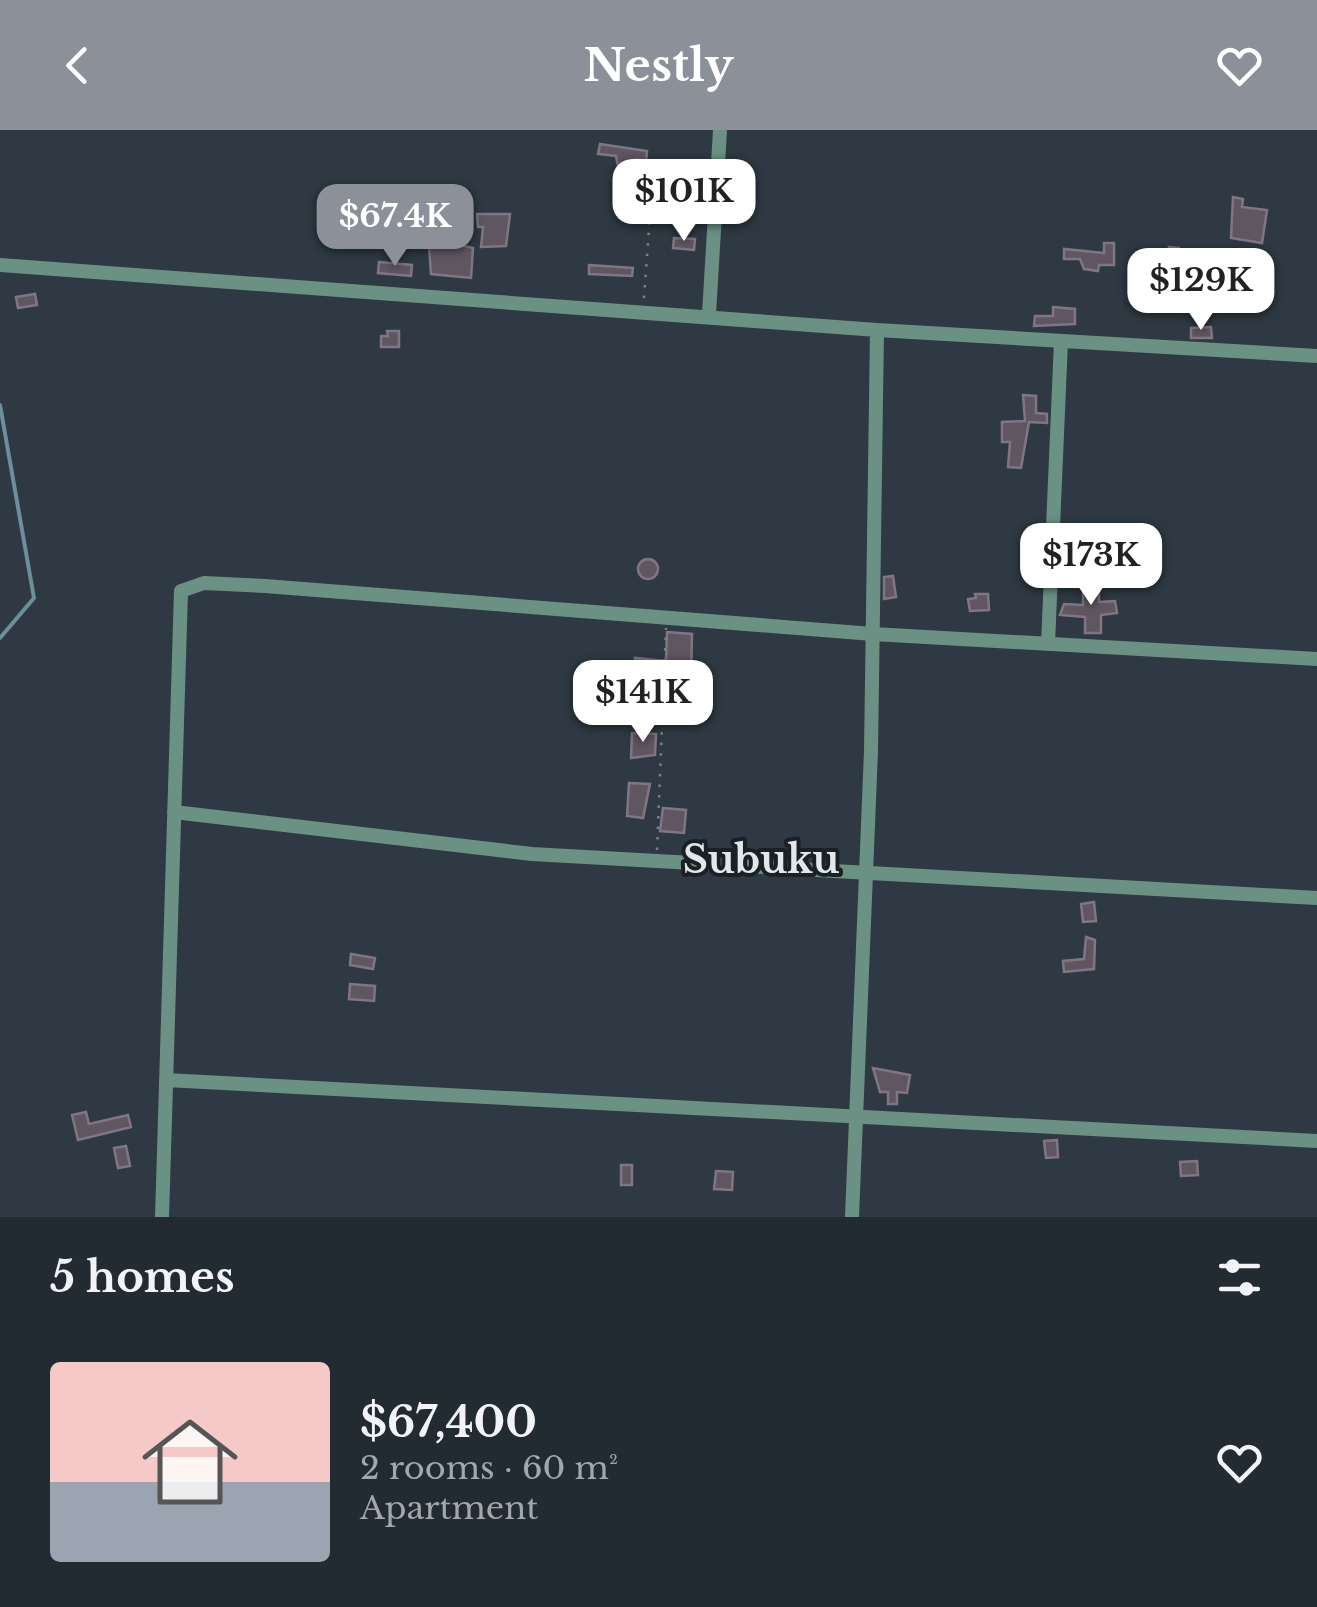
<!DOCTYPE html>
<html lang="en">
<head>
<meta charset="utf-8">
<style>
	body { margin:0; font-family:"Libre Baskerville",serif; background:#2a333a; color:#f1f3f6; height:100vh; display:flex; flex-direction:column; font-size:38px; white-space:nowrap }
	* { box-sizing:border-box; margin:0 }
	p { font-size:32px; color:#a2a7ac }
	.icon { flex:none; width:55px; height:55px; fill:none; stroke:currentColor; stroke-width:2; stroke-linecap:round; stroke-linejoin:round }
	.map { position:relative; height:1087px; overflow:hidden }
	.panel { display:flex; flex-direction:column; background:#222b32; flex:1 }
	.panel>* { flex:none }
	.price { position:absolute; translate:-50% -85px; padding:0 22px; border-radius:20px; background:#fff; color:#222; font-size:32px; line-height:65px; filter:drop-shadow(0 2px 5px #0008) }
	.price::after { content:''; position:absolute; left:50%; top:60px; width:30px; height:22px; margin-left:-15px; background:inherit; clip-path:polygon(0 0,100% 0,50% 100%) }
	.price.selected { background:#8c9099; color:#fff }
	ul { padding:0; list-style:none }
	li { display:flex; align-items:center; gap:30px; height:250px; padding:0 50px }
	li+li { border-top:2px solid #3f474d }
	li span { display:grid; place-items:center; flex:none; width:280px; height:200px; border-radius:10px; color:#555 }
	li>.icon { margin-inline-start:auto }
	span .icon { width:120px; height:120px; fill:#fffc; stroke-width:1 }
	li b { font-size:42px }
	h2 { display:flex; justify-content:space-between; align-items:center; height:120px; padding:0 50px; font-size:42px }
	header { display:flex; justify-content:space-between; align-items:center; height:130px; padding:0 50px; background:#8c9099; color:#fff; font-size:45px; font-weight:700 }
	.map>svg:first-child { display:block }
</style>
</head>
<body>
<header><svg class="icon" aria-label="back" viewBox="0 0 24 24"><path d="M15 5l-7 7 7 7"/></svg>Nestly<svg class="icon" aria-label="heart" viewBox="0 0 24 24"><path d="M12 20l-8-8c-3-5 5-10 8-4 3-6 11-1 8 4z"/></svg></header>
<div class="map">
<svg width="1317" height="1087" viewBox="0 0 1317 1087">
	<rect width="100%" height="100%" fill="#2e3943"/>
	<g fill="none" stroke-linecap="round" stroke-linejoin="round">
		<path stroke="#6c8f9b" stroke-width="4" d="M 0,275 L 34,468 L 0,508"/>
	</g>
	<path fill="#605662" stroke="#807683" stroke-width="2.5" d="M 600,14 L 647,21 L 646,31 L 636,29 L 636,52 L 621,52 L 616,26 L 598,24 Z
		M 655,47 L 666,48 L 664,70 L 674,71 L 675,94 L 651,84 Z
		M 1233,67 L 1243,69 L 1242,77 L 1267,80 L 1262,113 L 1231,108 Z
		M 477,84 L 510,84 L 506,116 L 481,117 L 483,97 L 478,97 Z
		M 674,108 L 695,109 L 694,120 L 673,118 Z
		M 447,112 L 473,118 L 471,148 L 431,144 L 429,116 Z
		M 1104,113 L 1114,113 L 1114,135 L 1099,135 L 1098,141 L 1084,139 L 1080,129 L 1064,129 L 1064,119 L 1104,123 Z
		M 1169,117 L 1179,118 L 1179,128 L 1193,129 L 1192,142 L 1183,142 L 1183,155 L 1169,155 Z
		M 379,132 L 412,135 L 411,146 L 378,143 Z
		M 589,135 L 633,138 L 632,146 L 589,144 Z
		M 35,164 L 37,175 L 18,178 L 16,167 Z
		M 1053,177 L 1075,179 L 1075,194 L 1034,196 L 1035,186 L 1053,186 Z
		M 1211,197 L 1212,208 L 1191,208 L 1191,198 Z
		M 387,201 L 399,201 L 399,217 L 381,217 L 381,206 L 388,206 Z
		M 1023,265 L 1036,266 L 1036,283 L 1047,284 L 1047,293 L 1029,292 L 1021,338 L 1008,337 L 1010,312 L 1002,312 L 1002,292 L 1025,291 Z
		M638 439a10 10 0 1 1 20 0a10 10 0 1 1-20 0Z
		M 893,446 L 896,467 L 884,469 L 884,447 Z
		M 1083,451 L 1099,451 L 1099,472 L 1115,471 L 1117,483 L 1101,485 L 1101,503 L 1085,503 L 1085,487 L 1060,485 L 1064,474 L 1083,475 Z
		M 975,464 L 988,464 L 989,480 L 970,481 L 968,469 L 976,468 Z
		M 667,502 L 692,504 L 691,544 L 651,540 L 650,567 L 635,568 L 635,528 L 666,531 Z
		M 632,603 L 656,604 L 655,625 L 631,628 Z
		M 629,653 L 650,654 L 643,688 L 627,686 Z
		M 663,678 L 686,680 L 684,703 L 660,701 Z
		M 1094,772 L 1096,791 L 1083,792 L 1081,774 Z
		M 1086,807 L 1095,810 L 1094,839 L 1064,842 L 1063,831 L 1084,829 Z
		M 351,824 L 375,828 L 373,839 L 350,835 Z
		M 350,854 L 375,856 L 374,871 L 349,869 Z
		M 873,938 L 910,945 L 907,963 L 897,962 L 897,974 L 888,974 L 888,962 L 880,962 Z
		M 86,982 L 89,994 L 128,985 L 131,997 L 78,1010 L 72,985 Z
		M 1057,1010 L 1058,1027 L 1046,1028 L 1044,1011 Z
		M 126,1016 L 130,1036 L 118,1038 L 114,1018 Z
		M 1197,1031 L 1198,1045 L 1181,1046 L 1180,1032 Z
		M 621,1035 L 632,1035 L 632,1055 L 621,1055 Z
		M 716,1041 L 733,1042 L 732,1060 L 714,1059 Z"/>
	<g fill="none" stroke-linecap="round" stroke-linejoin="round">
		<path stroke="#79828a" stroke-width="2.5" stroke-dasharray="2.5 8" stroke-linecap="butt" d="M 644,168 L 654,30
			M 657,720 L 666,498"/>
		<path stroke="#6b9184" stroke-width="14" d="M 0,135 L 877,200 L 871,621 L 852,1087
			M 709,184 L 720,0
			M 877,200 L 1317,226
			M 1048,514 L 1061,211
			M 174,682 L 532,724 L 1317,768
			M 166,950 L 1317,1011
			M 162,1087 L 181,461 L 204,453 L 265,456 L 873,504 L 1317,529"/>
	</g>
	<g text-anchor="middle" stroke-width="8" stroke-linejoin="round" paint-order="stroke">
		<g font-size="38" font-weight="bold" fill="#e0e7ed" stroke="#1b2024">
			<text x="761" y="743">Subuku</text>
		</g>
	</g>
</svg>
<b class="price" style="left:684px;top:114px">$101K</b>
<b class="price selected" style="left:395px;top:139px">$67.4K</b>
<b class="price" style="left:1201px;top:203px">$129K</b>
<b class="price" style="left:1091px;top:478px">$173K</b>
<b class="price" style="left:643px;top:615px">$141K</b>
</div>
<section class="panel">
<h2>5 homes<svg class="icon" aria-label="filters" viewBox="0 0 24 24"><path d="M4 7h16M4 17h16"/><circle cx="9" cy="7" r="2"/><circle cx="15" cy="17" r="2"/></svg></h2>
<ul>
<li><span style="background:linear-gradient(#f6c9c9 60%,#9aa5b1 0)"><svg class="icon" aria-label="home" viewBox="0 0 24 24"><path d="M3 11l9-7 9 7M6 9v11h12V9"/></svg></span><div><b>$67,400</b><p>2 rooms · 60 m²</p><p>Apartment</p></div><svg class="icon" aria-label="heart" viewBox="0 0 24 24"><path d="M12 20l-8-8c-3-5 5-10 8-4 3-6 11-1 8 4z"/></svg></li>
</ul>
</section>
</body>
</html>
